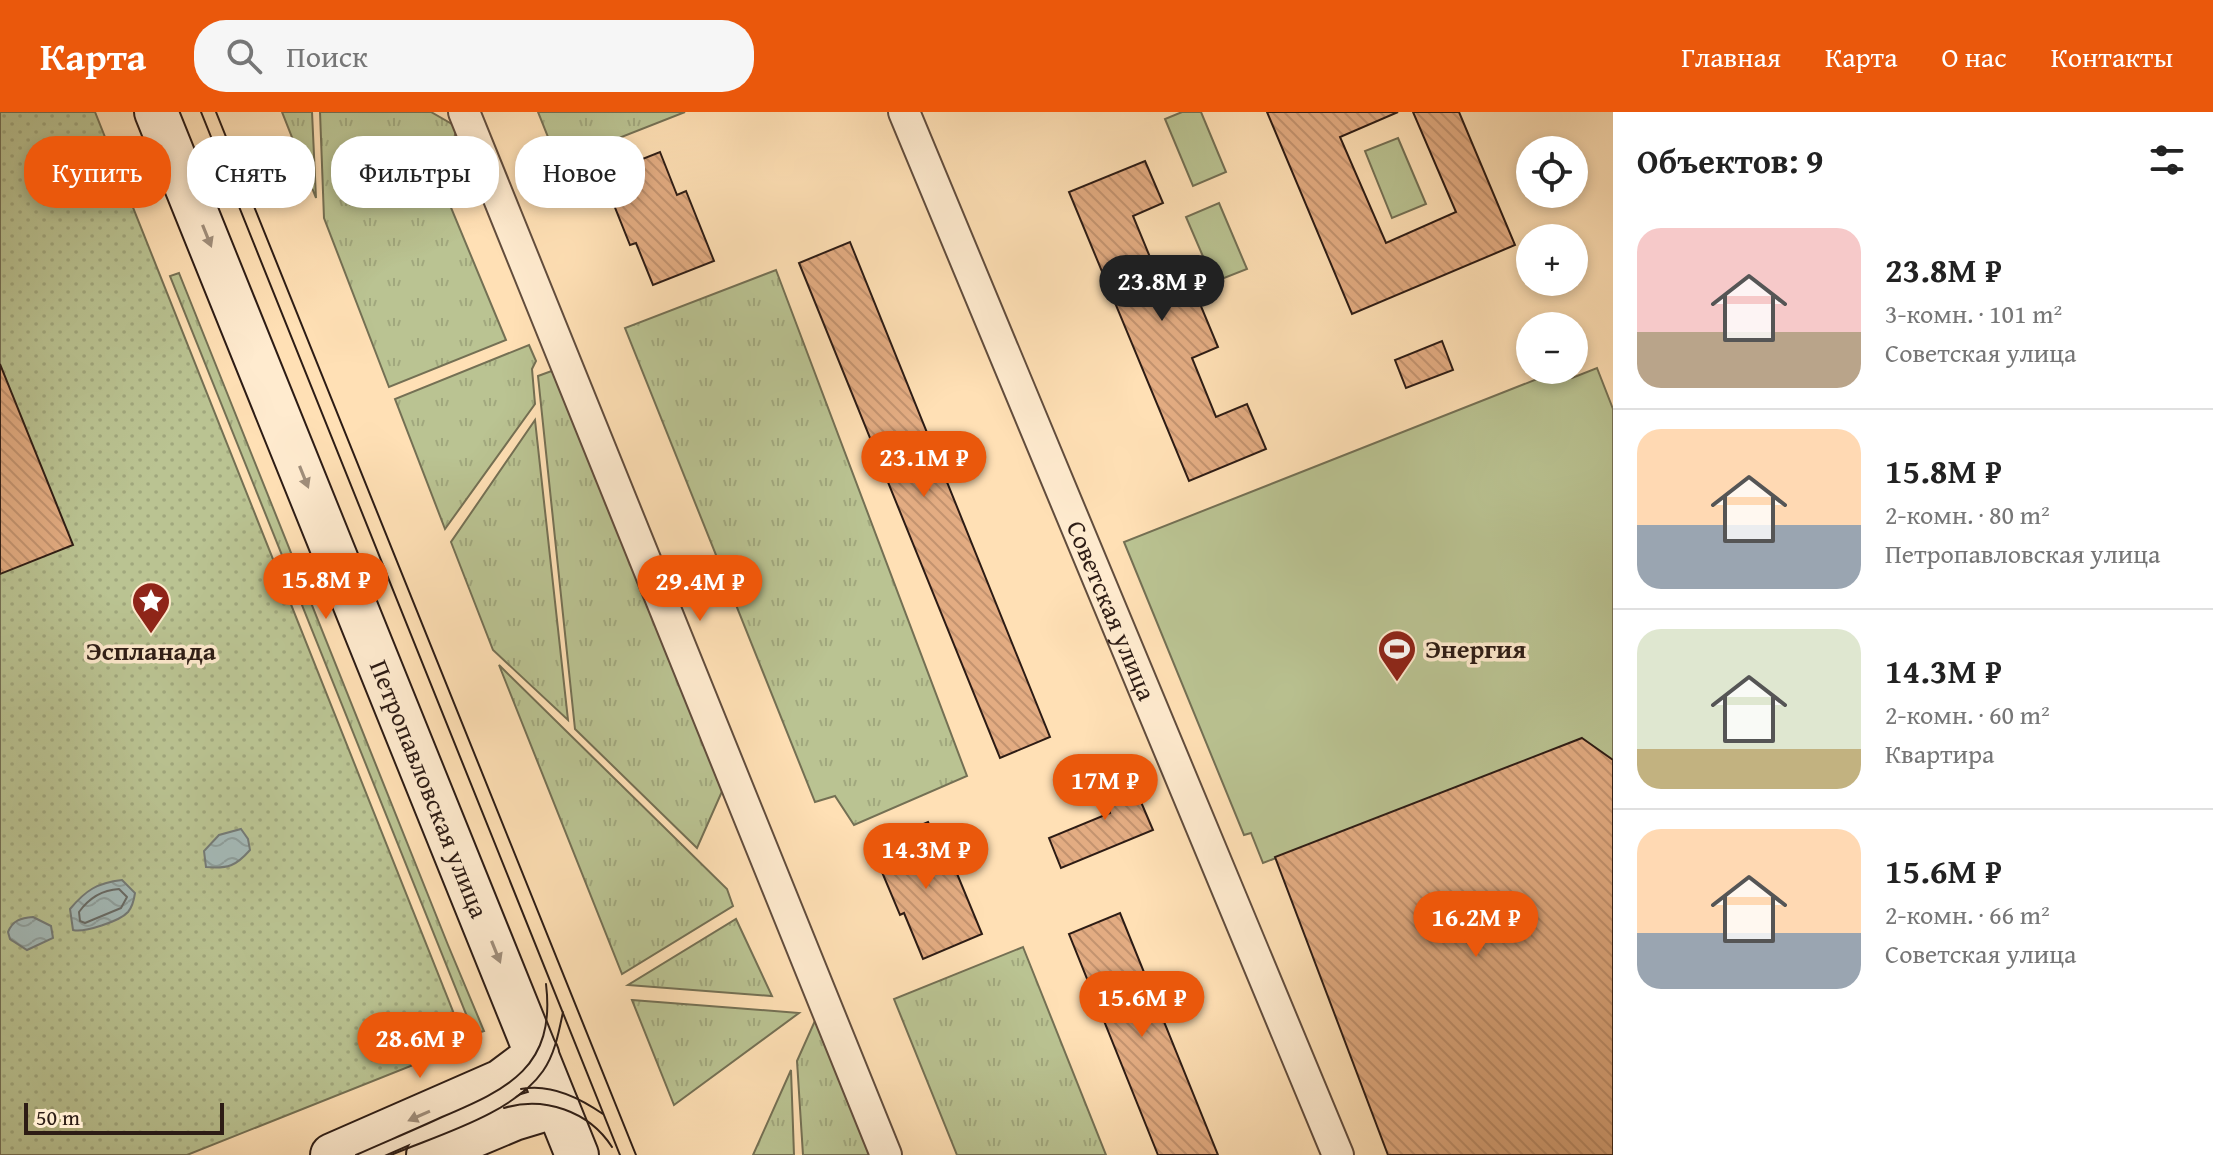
<!DOCTYPE html>
<html lang="ru">
<head>
<meta charset="utf-8">
<style>
	body { margin:0; font-family:"Gentium Book Plus",serif; background:#f6f6f6; color:#222; height:100vh; display:flex; flex-direction:column; font-size:30px; white-space:nowrap }
	* { box-sizing:border-box; margin:0 }
	p { font-size:26px; color:#767676 }
	.icon { flex:none; width:44px; height:44px; fill:none; stroke:currentColor; stroke-width:2; stroke-linecap:round; stroke-linejoin:round }
	.map { position:relative; flex:1; overflow:hidden }
	.details { display:flex; flex-direction:column; background:#fff; width:600px }
	.details>* { flex:none }
	.hud { position:absolute; left:24px; top:24px; width:760px; height:72px; display:flex; gap:16px }
	.controls { position:absolute; left:1516px; top:24px; display:grid; gap:16px }
	.controls a { display:grid; place-items:center; width:72px; height:72px; border-radius:50%; background:#fff; box-shadow:0 4px 12px #0003; font-size:40px }
	.scale { position:absolute; left:24px; bottom:20px; width:200px; box-sizing:border-box; padding-left:8px; border:4px solid #2d1c15; border-top:0; font-size:22px; line-height:28px; white-space:nowrap; color:#2d1c15; -webkit-text-stroke:6px #ffebcf; paint-order:stroke }
	.price { position:absolute; translate:-50% -68px; padding:0 18px; border-radius:28px; background:#ea580c; color:#fff; font-size:26px; line-height:52px; filter:drop-shadow(0 2px 4px #0008) }
	.price::after { content:''; position:absolute; left:50%; top:48px; width:24px; height:18px; margin-left:-12px; background:inherit; clip-path:polygon(0 0,100% 0,50% 100%) }
	.price.selected { background:#222; color:#fff }
	ul { padding:0; list-style:none }
	li { display:flex; align-items:center; gap:24px; height:200px; padding:0 24px }
	li+li { border-top:2px solid #e0e0e0 }
	li span { display:grid; place-items:center; flex:none; width:224px; height:160px; border-radius:24px; color:#555 }
	li>.icon { margin-inline-start:auto }
	span .icon { width:96px; height:96px; fill:#fffc; stroke-width:1 }
	li b { font-size:34px }
	h2 { display:flex; justify-content:space-between; align-items:center; height:96px; padding:0 24px; font-size:34px }
	.chip { padding:0 28px; border-radius:32px; background:#fff; box-shadow:0 4px 12px #0003; font-size:28px; line-height:72px }
	.chip.selected { background:#ea580c; color:#fff }
	header { display:flex; align-items:center; gap:48px; box-sizing:border-box; height:112px; padding:0 40px; background:#ea580c; color:#fff }
	header strong { font-size:38px }
	nav { display:flex; gap:44px; margin-inline-start:auto; font-size:28px }
	.search { width:560px; height:72px; background:#f6f6f6; display:flex; align-items:center; gap:20px; box-sizing:border-box; padding:0 28px; border-radius:32px; color:#767676; font-size:30px }
	main { display:flex; flex:1; min-height:0 }
	.map>svg:first-child { display:block }
</style>
</head>
<body>
<header>
<strong>Карта</strong>
<div class="search"><svg class="icon" aria-label="search" viewBox="0 0 24 24"><circle cx="10" cy="10" r="6"/><path d="M15 15l6 6"/></svg>Поиск</div>
<nav><a>Главная</a><a>Карта</a><a>О нас</a><a>Контакты</a></nav>
</header>
<main>
<div class="map">
<svg width="1613" height="1043" viewBox="0 0 1613 1043">
	<defs>
		<pattern id="grass-tufts" width="24" height="20" patternUnits="userSpaceOnUse" patternTransform="scale(2)"><rect width="24" height="20" fill="#bac392"/><path d="M3 7l-1-3M5 7V3M7 7l1-3M15 17l-1-3M17 17v-4M19 17l1-3" fill="none" stroke="#a0a77d"/></pattern>
		<pattern id="park-dots" width="8" height="8" patternUnits="userSpaceOnUse" patternTransform="scale(2)"><rect width="8" height="8" fill="#bac392"/><path d="M2 2h.1M6 6h.1" fill="none" stroke="#a0a77d" stroke-width="1.8" stroke-linecap="round"/></pattern>
		<pattern id="water-waves" width="16" height="10" patternUnits="userSpaceOnUse" patternTransform="scale(2)"><rect width="16" height="10" fill="#a4bab8"/><path d="M0 5q4-4 8 0t8 0" fill="none" stroke="#8e9f9d"/></pattern>
		<pattern id="building-back-hatch" width="6" height="6" patternUnits="userSpaceOnUse" patternTransform="scale(2)"><rect width="6" height="6" fill="#e3ac82"/><path d="M-1 5l2 2M0 0l6 6M5-1l2 2" fill="none" stroke="#c3936f"/></pattern>
	</defs>
	<rect width="100%" height="100%" fill="#ffe0b5"/>
	<filter id="stains"><feTurbulence type="fractalNoise" baseFrequency=".0025" numOctaves="4"/><feColorMatrix values="0 0 0 0 .2 0 0 0 0 .09 0 0 0 0 .02 0 0 0 .5 -.17"/></filter>
	<radialGradient id="worn" r=".72"><stop offset=".6" stop-color="#630" stop-opacity="0"/><stop offset="1" stop-color="#630" stop-opacity=".3"/></radialGradient>
	<path fill="url(#grass-tufts)" stroke="#747054" stroke-width="2" d="M 282,0 L 312,0 L 316,86 Z
		M 320,0 L 431,0 L 457,15 L 442,74 L 506,228 L 389,275 L 324,106 Z
		M 538,0 L 685,0 L 558,50 Z
		M 776,158 L 967,664 L 854,713 L 835,684 L 815,690 L 625,216 Z
		M 179,161 L 448,833 L 484,919 L 474,922 L 170,164 Z
		M 529,233 L 536,249 L 532,257 L 535,292 L 445,417 L 395,287 Z
		M 557,257 L 724,675 L 697,736 L 575,617 L 538,264 Z
		M 535,308 L 568,608 L 493,538 L 451,430 Z
		M 499,553 L 727,777 L 733,794 L 622,862 Z
		M 736,807 L 772,884 L 628,873 Z
		M 1023,835 L 1106,1043 L 957,1043 L 894,887 Z
		M 632,888 L 799,901 L 674,993 Z
		M 818,902 L 876,1043 L 803,1043 L 797,949 Z
		M 791,958 L 794,1043 L 753,1043 Z"/>
	<path fill="url(#park-dots)" stroke="#747054" stroke-width="2" d="M 0,0 L 95,0 L 466,932 L 187,1043 L 0,1043 Z"/>
	<path fill="#bac392" stroke="#747054" stroke-width="2" d="M 1182,0 L 1201,0 L 1226,60 L 1193,74 L 1165,7 Z
		M 1398,26 L 1426,92 L 1392,106 L 1365,39 Z
		M 1219,91 L 1247,157 L 1214,170 L 1186,105 Z
		M 1597,256 L 1613,297 L 1613,1043 L 1276,746 L 1263,751 L 1251,721 L 1244,723 L 1124,430 L 1560,258 L 1568,258 L 1572,266 Z"/>
	<path fill="url(#water-waves)" stroke="#747b77" stroke-width="2" d="M 241,717 L 248,727 L 250,738 C 236,754 228,757 206,755 L 204,739 L 219,723 Z
		M 122,768 L 135,781 C 134,788 133,794 128,800 C 120,809 84,821 73,818 L 70,797 C 86,778 97,771 122,768 Z
		M 33,805 L 51,814 L 53,826 L 27,838 L 10,827 L 8,820 C 13,808 21,806 33,805 Z"/>
	<g fill="none" stroke-linecap="round" stroke-linejoin="round">
		<path stroke="#686b66" stroke-width="2" d="M 119,777 L 127,785 L 121,796 L 85,811 L 80,809 L 79,800 C 89,786 102,778 119,777 Z"/>
	</g>
	<path fill="url(#building-back-hatch)" stroke="#2d1c15" stroke-width="2" d="M 1267,0 L 1398,0 L 1340,25 L 1386,131 L 1456,100 L 1413,0 L 1459,0 L 1515,133 L 1352,202 Z
		M 660,40 L 677,83 L 686,79 L 714,149 L 653,173 L 636,131 L 630,133 L 602,63 Z
		M 1145,49 L 1163,91 L 1133,104 L 1157,162 L 1183,151 L 1218,235 L 1192,246 L 1216,305 L 1247,292 L 1266,337 L 1189,369 L 1069,80 Z
		M 850,130 L 1050,625 L 1000,646 L 799,151 Z
		M 1442,229 L 1453,258 L 1406,276 L 1395,248 Z
		M 0,252 L 73,433 L 0,462 Z
		M 1582,626 L 1613,648 L 1613,1043 L 1388,1043 L 1275,745 Z
		M 1126,655 L 1153,718 L 1061,756 L 1049,726 L 1110,701 L 1096,667 Z
		M 928,710 L 947,754 L 953,752 L 982,822 L 923,847 L 904,801 L 900,803 L 871,734 Z
		M 1120,801 L 1218,1043 L 1158,1043 L 1069,822 Z"/>
	<g fill="none" stroke-linecap="round" stroke-linejoin="round">
		<defs>
			<g id="minor">
				<path d="M 464,0 L 886,1043"/>
				<path id="s1" d="M 904,0 L 1338,1043"/>
			</g>
			<g id="secondary">
				<path id="s2" d="M 156,0 L 577,1043"/>
				<path d="M 332,1043 L 501,969 L 537,942"/>
				<path d="M 428,1043 L 514,1007 L 557,994"/>
			</g>
		</defs>
		<use href="#minor" stroke="#624d3d" stroke-width="34"/>
		<use href="#secondary" stroke="#2d1c15" stroke-width="46"/>
		<use href="#minor" stroke="#ffebcf" stroke-width="30"/>
		<use href="#secondary" stroke="#ffebcf" stroke-width="42"/>
		<path stroke="#2d1c15" stroke-width="2" d="M 201,0 L 620,1043
			M 216,0 L 636,1043
			M 521,977 C 550,971 580,986 603,1002
			M 504,996 C 544,984 589,999 612,1035
			M 356,1043 C 385,1030 414,1018 442,1005 C 508,977 556,955 546,872
			M 391,1043 C 438,1023 513,1002 543,959 C 555,942 559,919 563,900"/>
	</g>
	<defs><path id="oneway-solid" d="M-6-.8H1V-3.2L6.5 0L1 3.2V.8H-6Z" transform="scale(2)"/></defs>
	<g fill="#a08e7b">
		<use href="#oneway-solid" transform="translate(207 124) rotate(68)"/>
		<use href="#oneway-solid" transform="translate(304 365) rotate(68)"/>
		<use href="#oneway-solid" transform="translate(496 840) rotate(68)"/>
		<use href="#oneway-solid" transform="translate(419 1004) rotate(156)"/>
	</g>
	<defs>
		<symbol id="sight-pin" viewBox="-11 -11 22 30"><path d="M0 17L-7.5 6A9.5 9.5 0 1 1 7.5 6Z" fill="#8f2418" stroke="#ffebcf"/><path d="M0-6L1.8-2.2L6-1.7L2.9 1.2L3.7 5.4L0 3.3L-3.7 5.4L-2.9 1.2L-6-1.7L-1.8-2.2Z" fill="#fff"/></symbol>
		<symbol id="stadium-pin" viewBox="-11 -11 22 30"><path d="M0 17L-7.5 6A9.5 9.5 0 1 1 7.5 6Z" fill="#8f2418" stroke="#ffebcf"/><path d="M0-5a6.5 5 0 1 0 0 10a6.5 5 0 1 0 0-10ZM-3.5-1.8h7v3.6h-7Z" fill="#fff"/></symbol>
	</defs>
	<g fill-rule="evenodd">
		<use href="#sight-pin" x="129" y="467" width="44" height="60"/>
		<use href="#stadium-pin" x="1375" y="515" width="44" height="60"/>
	</g>
	<g text-anchor="middle" stroke-width="7" stroke-linejoin="round" paint-order="stroke">
		<g font-size="26" fill="#2d1c15" stroke="#ffebcf">
			<text dy="9" stroke="none"><textPath href="#s1" startOffset="540">Советская улица</textPath></text>
			<text dy="9" stroke="none"><textPath href="#s2" startOffset="730">Петропавловская улица</textPath></text>
		</g>
		<g font-size="26" font-weight="bold" fill="#2d1c15" stroke="#ffebcf" text-anchor="start">
			<text x="1425" y="546">Энергия</text>
			<text x="151" y="548" text-anchor="middle">Эспланада</text>
		</g>
	</g>
	<rect width="100%" height="100%" filter="url(#stains)"/>
	<rect width="100%" height="100%" fill="url(#worn)"/>
</svg>
<div class="controls">
<a><svg class="icon" aria-label="locate" viewBox="0 0 24 24"><circle cx="12" cy="12" r="6"/><path d="M12 2v4M12 18v4M2 12h4M18 12h4"/></svg></a>
<a>+</a>
<a>−</a>
</div>
<div class="scale">50 m</div>
<b class="price selected" style="left:1162px;top:211px">23.8M ₽</b>
<b class="price" style="left:924px;top:387px">23.1M ₽</b>
<b class="price" style="left:326px;top:509px">15.8M ₽</b>
<b class="price" style="left:700px;top:511px">29.4M ₽</b>
<b class="price" style="left:1105px;top:710px">17M ₽</b>
<b class="price" style="left:926px;top:779px">14.3M ₽</b>
<b class="price" style="left:1476px;top:847px">16.2M ₽</b>
<b class="price" style="left:1142px;top:927px">15.6M ₽</b>
<b class="price" style="left:420px;top:968px">28.6M ₽</b>
<div class="hud">
<a class="chip selected">Купить</a>
<a class="chip">Снять</a>
<a class="chip">Фильтры</a>
<a class="chip">Новое</a>
</div>
</div>
<section class="details">
<h2>Объектов: 9<svg class="icon" aria-label="filters" viewBox="0 0 24 24"><path d="M4 7h16M4 17h16"/><circle cx="9" cy="7" r="2"/><circle cx="15" cy="17" r="2"/></svg></h2>
<ul>
<li><span style="background:linear-gradient(#f6c9c9 65%,#b9a48a 0)"><svg class="icon" aria-label="home" viewBox="0 0 24 24"><path d="M3 11l9-7 9 7M6 9v11h12V9"/></svg></span><div><b>23.8M ₽</b><p>3-комн. · 101 m²</p><p>Советская улица</p></div></li>
<li><span style="background:linear-gradient(#ffd9b3 60%,#9aa5b1 0)"><svg class="icon" aria-label="home" viewBox="0 0 24 24"><path d="M3 11l9-7 9 7M6 9v11h12V9"/></svg></span><div><b>15.8M ₽</b><p>2-комн. · 80 m²</p><p>Петропавловская улица</p></div></li>
<li><span style="background:linear-gradient(#dfe7d0 75%,#c2b280 0)"><svg class="icon" aria-label="home" viewBox="0 0 24 24"><path d="M3 11l9-7 9 7M6 9v11h12V9"/></svg></span><div><b>14.3M ₽</b><p>2-комн. · 60 m²</p><p>Квартира</p></div></li>
<li><span style="background:linear-gradient(#ffd9b3 65%,#9aa5b1 0)"><svg class="icon" aria-label="home" viewBox="0 0 24 24"><path d="M3 11l9-7 9 7M6 9v11h12V9"/></svg></span><div><b>15.6M ₽</b><p>2-комн. · 66 m²</p><p>Советская улица</p></div></li>
</ul>
</section>
</main>
</body>
</html>
